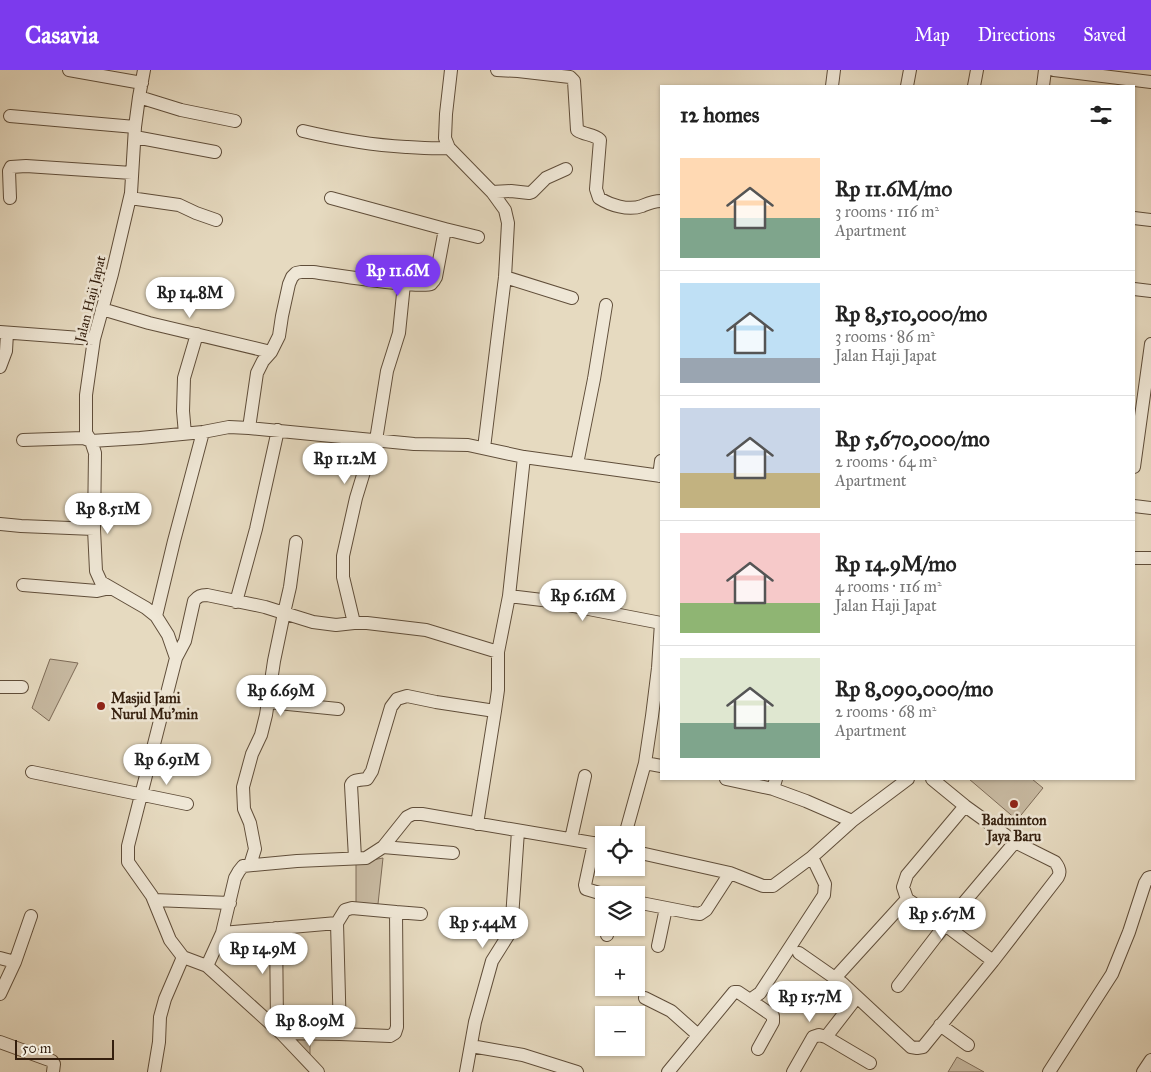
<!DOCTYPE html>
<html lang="en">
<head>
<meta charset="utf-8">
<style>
	body { margin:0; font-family:"IM FELL Great Primer",serif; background:#f6f6f6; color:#222; height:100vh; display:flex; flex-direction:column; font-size:19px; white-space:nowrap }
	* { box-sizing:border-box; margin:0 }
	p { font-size:16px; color:#767676 }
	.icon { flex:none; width:28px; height:28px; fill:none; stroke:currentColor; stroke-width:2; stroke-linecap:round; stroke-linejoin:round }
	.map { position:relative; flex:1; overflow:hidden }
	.details { position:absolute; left:660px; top:15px; width:475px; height:695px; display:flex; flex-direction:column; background:#fff; border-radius:0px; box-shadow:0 1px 4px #0004 }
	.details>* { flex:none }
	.fabs { position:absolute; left:595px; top:756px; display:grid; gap:10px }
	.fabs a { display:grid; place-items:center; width:50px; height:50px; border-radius:0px; background:#fff; box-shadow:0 1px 4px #0004; font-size:25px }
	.scale { position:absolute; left:15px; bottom:12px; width:99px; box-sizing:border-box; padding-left:5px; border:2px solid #341f0e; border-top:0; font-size:14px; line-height:18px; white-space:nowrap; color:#341f0e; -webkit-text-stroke:4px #efe7d6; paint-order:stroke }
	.price { position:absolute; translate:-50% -42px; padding:0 11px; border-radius:18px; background:#fff; color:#222; font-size:16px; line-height:32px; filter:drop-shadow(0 1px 2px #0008) }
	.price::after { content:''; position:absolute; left:50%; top:30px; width:15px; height:11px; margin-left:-8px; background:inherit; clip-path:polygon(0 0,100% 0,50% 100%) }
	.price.selected { background:#7c3aed; color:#fff }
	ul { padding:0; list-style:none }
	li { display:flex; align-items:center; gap:15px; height:125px; padding:0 20px }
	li+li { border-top:1px solid #e0e0e0 }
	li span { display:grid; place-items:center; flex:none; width:140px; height:100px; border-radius:0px; color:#555 }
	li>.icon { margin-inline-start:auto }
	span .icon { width:60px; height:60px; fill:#fffc; stroke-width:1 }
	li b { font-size:21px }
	h2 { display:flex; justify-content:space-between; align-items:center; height:60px; padding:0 20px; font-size:21px }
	header { display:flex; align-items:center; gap:30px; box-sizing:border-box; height:70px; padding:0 25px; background:#7c3aed; color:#fff }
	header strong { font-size:24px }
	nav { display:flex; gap:28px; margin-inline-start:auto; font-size:18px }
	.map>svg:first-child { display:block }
</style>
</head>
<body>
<header>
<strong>Casavia</strong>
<nav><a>Map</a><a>Directions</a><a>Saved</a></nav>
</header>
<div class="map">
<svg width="1151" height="1002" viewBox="0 0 1151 1002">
	<rect width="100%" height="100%" fill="#e6dac0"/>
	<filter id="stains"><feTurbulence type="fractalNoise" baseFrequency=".004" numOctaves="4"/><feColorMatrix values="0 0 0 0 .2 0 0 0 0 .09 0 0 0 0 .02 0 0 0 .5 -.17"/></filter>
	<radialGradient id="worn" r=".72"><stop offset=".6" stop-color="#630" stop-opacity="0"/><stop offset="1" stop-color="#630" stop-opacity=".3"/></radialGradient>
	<path fill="#c8baa2" stroke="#7e6c58" d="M 50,589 L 78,593 L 49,651 L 32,638 Z
		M 969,709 L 1032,709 L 1043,718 L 1017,750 Z
		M 383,788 L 378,834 L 356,833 L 356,793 Z
		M 293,968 L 310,969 L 310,984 Z
		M 957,987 L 984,1002 L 948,1002 Z"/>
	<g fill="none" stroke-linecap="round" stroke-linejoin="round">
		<defs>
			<path id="minor" d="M 69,0 L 142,13
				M 144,0 L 139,27 L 135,57 L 131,123 L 112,204 L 94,269 L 86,325 L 86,363 L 91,371 L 95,383 L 94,459 L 96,501 L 101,512 L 146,538 L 156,546 L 168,565 L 176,588 L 128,776 L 128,792 L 152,826 L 170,870 L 183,887
				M 451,0 L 446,44 L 445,68 L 449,78 L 492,122 L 505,140 L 508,153 L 505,207 L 484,378
				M 497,0 L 518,1 L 570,7 L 574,11 L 577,60 C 584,65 594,64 600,70 L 596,119 L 599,128 C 610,135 628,141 642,136 C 649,133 653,131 661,131
				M 1054,0 L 1151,12
				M 832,16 L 834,0
				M 907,16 L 910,0
				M 974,16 L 977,0
				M 1043,16 L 1045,0
				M 139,27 L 181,40 L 235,51
				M 10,46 L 135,57
				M 303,61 C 337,69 371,75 406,77 C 421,78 435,79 449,78
				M 135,67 L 215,82
				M 492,122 L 511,121 L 529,123 L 532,122 L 546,108 L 566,99
				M 10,128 L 9,101 L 11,97 L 26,96 L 132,103
				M 130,128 L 179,135 L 196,143 L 216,150
				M 1134,148 L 1151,150
				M 445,159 L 478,167
				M 505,207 L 572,228
				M 1134,219 L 1151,221
				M 102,239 L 149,253 L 271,282
				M 0,262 L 94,269
				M 0,297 L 6,281 L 7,263
				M 249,358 L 257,303 L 263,291 L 271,282 L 279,266 L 282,246 L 289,214 L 292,207 L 296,203 L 301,202 L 313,202 C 330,204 421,219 431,214 C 433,212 435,209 436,207 L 445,159 L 331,128
				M 185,364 L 183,341 L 184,308 L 197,264
				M 23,370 L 83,368 L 91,371 L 140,368 L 203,362 L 229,357 L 249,358 L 414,374 L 468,375 L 524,387 L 661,406
				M 577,394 L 594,309 L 606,235
				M 1134,397 L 1151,274
				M 659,406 L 661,391
				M 1134,436 L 1151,438
				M 0,454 L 21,456 L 94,459
				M 296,472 L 290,517 L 284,543 L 313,552 L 336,555 L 354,553 L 367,553 L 426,560 L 498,582
				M 1134,488 L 1151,488
				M 23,515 L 97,521 L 110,518
				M 509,526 L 542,530 L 661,553
				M 236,532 L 256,459 L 278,360
				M 156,546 L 174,471 L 203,362
				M 354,553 L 343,507 L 343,486 L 356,428 L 367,392 L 376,370 L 387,301 L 399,263 L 404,214
				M 661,553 L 658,598 L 652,646 L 645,693 L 661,696
				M 176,588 L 185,571 L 194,531 C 198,526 201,525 207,525 L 265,537 L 284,543 L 274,591 L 266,645 L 261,665 L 252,684 L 243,717 L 244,739 L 250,753 L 255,779 L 250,795
				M 0,617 L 22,617
				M 268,632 L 338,639
				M 32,702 L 187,734
				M 726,709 L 773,719
				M 776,709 L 773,719 L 806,731 L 852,751
				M 477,754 L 495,641 L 498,620 L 498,582 L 509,526 L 524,387
				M 625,765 L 645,693
				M 571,769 L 585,706
				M 594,773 L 585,815 L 586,819 L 606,825
				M 383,777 L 407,747 L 413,744 L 422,744 L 604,775
				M 636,782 L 730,803 L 763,816 L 773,816 L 812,787 L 852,751 L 908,709
				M 355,788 L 351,715 C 353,709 361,710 367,709 L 372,701 L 391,637 L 397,629 L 407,626 L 436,632 L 495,641
				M 907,829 L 945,855 L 993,891
				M 154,830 L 230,833
				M 636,832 L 692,843 L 700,844 L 706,840 L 730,803
				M 352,838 L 396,842 L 397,957 L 395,963 L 390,966 L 340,964 L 337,853 L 345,840 Z
				M 396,842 L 421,844
				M 276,858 L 277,952
				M 222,863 L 337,853
				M 607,865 L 609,858
				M 658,876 L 666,838
				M 799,883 L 842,913 L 911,977 L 917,978 L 923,977 L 993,891 L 1058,807 C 1061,802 1059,797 1055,792 L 1015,772 L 965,736 L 932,709
				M 183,887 L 207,896 L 281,963 L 318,1002
				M 0,888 L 15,892
				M 207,896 L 222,863 L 235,808 L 239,801 L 243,796 L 297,791 L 366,788 L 383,777 L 453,783
				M 835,908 L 907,829 L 903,817 L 907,805 L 965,736
				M 898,916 L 945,855 L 1015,772
				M 0,924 L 15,892 L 31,846
				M 645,928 L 671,941 L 698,965
				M 750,930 L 773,946 L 773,952 L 758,979
				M 940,955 L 968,975
				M 281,963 L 340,964
				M 826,967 L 870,993
				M 0,972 L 52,991 L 54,994 L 53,1002
				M 471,976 L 523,985 L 577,1002
				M 154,1002 L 159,972 L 160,947 L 165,929 L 183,887
				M 466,1002 L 475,952 L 492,891 L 509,864 L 512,848 L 518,761
				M 668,1002 L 734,922 L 738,922 L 750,930 L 760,923 L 824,825 L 825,814 L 812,787
				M 793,1002 L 813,967 L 819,965 L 826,967 L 857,927
				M 1049,1002 L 1112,904 L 1129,862 L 1145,813 L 1148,808 L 1151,807
				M 1143,1002 L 1151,990"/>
		</defs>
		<use href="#minor" stroke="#604e3a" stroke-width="14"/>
		<use href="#minor" stroke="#efe7d6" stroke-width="12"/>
	</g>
	<g fill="#8f2418" stroke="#efe7d6" stroke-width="2">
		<circle cx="101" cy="636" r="5"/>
		<circle cx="1014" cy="734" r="5"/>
	</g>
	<g text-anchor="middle" stroke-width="5" stroke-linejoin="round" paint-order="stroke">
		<g font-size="14" fill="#341f0e" stroke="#efe7d6">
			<text transform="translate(90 229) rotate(-76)" y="5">Jalan Haji Japat</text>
		</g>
		<g font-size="14" font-weight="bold" fill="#341f0e" stroke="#efe7d6" text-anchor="start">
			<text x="111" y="633">Masjid Jami<tspan x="111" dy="16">Nurul Mu'min</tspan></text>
			<text x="1014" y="755" text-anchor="middle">Badminton<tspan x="1014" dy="16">Jaya Baru</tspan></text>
		</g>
	</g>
	<rect width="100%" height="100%" filter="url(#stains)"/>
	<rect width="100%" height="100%" fill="url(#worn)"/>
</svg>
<div class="fabs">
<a><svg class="icon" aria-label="locate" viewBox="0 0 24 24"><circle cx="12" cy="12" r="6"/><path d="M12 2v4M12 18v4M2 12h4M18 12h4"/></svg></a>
<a><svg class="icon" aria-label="layers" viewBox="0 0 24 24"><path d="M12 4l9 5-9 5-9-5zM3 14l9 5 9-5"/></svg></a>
<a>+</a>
<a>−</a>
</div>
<div class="scale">50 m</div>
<b class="price selected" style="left:398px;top:227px">Rp 11.6M</b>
<b class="price" style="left:190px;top:249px">Rp 14.8M</b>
<b class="price" style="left:345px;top:415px">Rp 11.2M</b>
<b class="price" style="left:108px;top:465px">Rp 8.51M</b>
<b class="price" style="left:583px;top:552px">Rp 6.16M</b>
<b class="price" style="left:281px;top:647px">Rp 6.69M</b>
<b class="price" style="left:167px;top:716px">Rp 6.91M</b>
<b class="price" style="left:942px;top:870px">Rp 5.67M</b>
<b class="price" style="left:483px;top:879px">Rp 5.44M</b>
<b class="price" style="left:263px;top:905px">Rp 14.9M</b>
<b class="price" style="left:810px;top:953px">Rp 15.7M</b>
<b class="price" style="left:310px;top:977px">Rp 8.09M</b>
<section class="details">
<h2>12 homes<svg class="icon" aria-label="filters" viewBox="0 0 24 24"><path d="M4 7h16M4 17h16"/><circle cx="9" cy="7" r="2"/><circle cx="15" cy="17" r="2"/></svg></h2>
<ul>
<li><span style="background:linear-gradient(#ffd9b3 60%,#7fa58c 0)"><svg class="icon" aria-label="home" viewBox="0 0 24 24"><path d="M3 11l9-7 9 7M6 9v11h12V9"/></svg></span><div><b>Rp 11.6M/mo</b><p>3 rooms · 116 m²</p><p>Apartment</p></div></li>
<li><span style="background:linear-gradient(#bfe0f5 75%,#9aa5b1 0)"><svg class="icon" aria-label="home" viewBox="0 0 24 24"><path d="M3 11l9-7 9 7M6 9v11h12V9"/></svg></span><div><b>Rp 8,510,000/mo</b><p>3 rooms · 86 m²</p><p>Jalan Haji Japat</p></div></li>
<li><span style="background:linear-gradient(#c9d6e8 65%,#c2b280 0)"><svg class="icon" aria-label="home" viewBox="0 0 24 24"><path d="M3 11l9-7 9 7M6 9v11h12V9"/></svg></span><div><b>Rp 5,670,000/mo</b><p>2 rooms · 64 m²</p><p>Apartment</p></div></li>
<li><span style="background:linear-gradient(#f6c9c9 70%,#8fb573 0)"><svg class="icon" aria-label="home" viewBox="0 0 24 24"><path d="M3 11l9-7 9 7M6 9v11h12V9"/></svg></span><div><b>Rp 14.9M/mo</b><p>4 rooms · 116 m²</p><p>Jalan Haji Japat</p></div></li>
<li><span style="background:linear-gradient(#dfe7d0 65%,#7fa58c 0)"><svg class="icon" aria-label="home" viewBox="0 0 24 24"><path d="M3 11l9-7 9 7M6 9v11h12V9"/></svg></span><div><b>Rp 8,090,000/mo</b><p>2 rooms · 68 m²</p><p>Apartment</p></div></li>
</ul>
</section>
</div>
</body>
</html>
